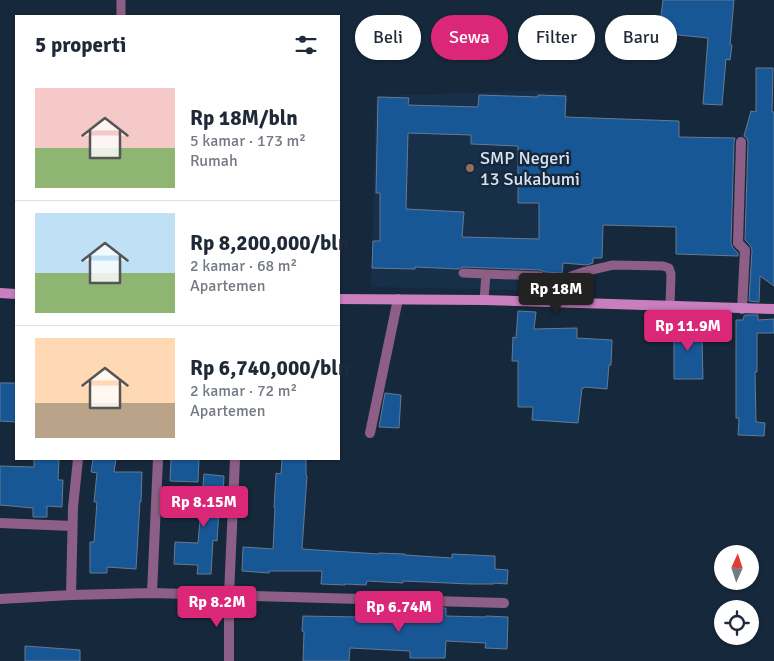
<!DOCTYPE html>
<html lang="id">
<head>
<meta charset="utf-8">
<style>
	body { margin:0; font-family:Signika,sans-serif; background:#f2f2f3; color:#1f2937; height:100vh; display:flex; flex-direction:column; font-size:19px; white-space:nowrap }
	* { box-sizing:border-box; margin:0 }
	p { font-size:16px; color:#747a83 }
	.icon { flex:none; width:28px; height:28px; fill:none; stroke:currentColor; stroke-width:2; stroke-linecap:round; stroke-linejoin:round }
	.map { position:relative; flex:1; overflow:hidden }
	.sheet { position:absolute; left:15px; top:15px; width:325px; height:445px; display:flex; flex-direction:column; background:#fff; border-radius:0px; box-shadow:0 1px 4px #0004 }
	.sheet>* { flex:none }
	.banner { position:absolute; left:355px; top:15px; width:344px; height:45px; display:flex; gap:10px }
	.needle { width:32px; rotate:3deg }
	.controls { position:absolute; left:714px; top:545px; display:grid; gap:10px }
	.controls a { display:grid; place-items:center; width:45px; height:45px; border-radius:50%; background:#fff; box-shadow:0 1px 4px #0004; font-size:25px }
	.price { position:absolute; translate:-50% -42px; padding:0 11px; border-radius:5px; background:#db2777; color:#fff; font-size:16px; line-height:32px; filter:drop-shadow(0 1px 2px #0008) }
	.price::after { content:''; position:absolute; left:50%; top:30px; width:15px; height:11px; margin-left:-8px; background:inherit; clip-path:polygon(0 0,100% 0,50% 100%) }
	.price.selected { background:#222; color:#fff }
	ul { padding:0; list-style:none }
	li { display:flex; align-items:center; gap:15px; height:125px; padding:0 20px }
	li+li { border-top:1px solid #e0e1e3 }
	li span { display:grid; place-items:center; flex:none; width:140px; height:100px; border-radius:0px; color:#555 }
	li>.icon { margin-inline-start:auto }
	span .icon { width:60px; height:60px; fill:#fffc; stroke-width:1 }
	li b { font-size:21px }
	h2 { display:flex; justify-content:space-between; align-items:center; height:60px; padding:0 20px; font-size:21px }
	.chip { padding:0 18px; border-radius:22px; background:#fff; box-shadow:0 1px 4px #0004; font-size:18px; line-height:45px }
	.chip.selected { background:#db2777; color:#fff }
	.map>svg:first-child { display:block }
</style>
</head>
<body>
<div class="map">
<svg width="774" height="661" viewBox="0 0 774 661">
	<rect width="100%" height="100%" fill="#16283c"/>
	<path fill="#182f49" d="M 522,91 L 567,91 L 564,291 L 371,287 L 376,96 Z"/>
	<path fill="#185796" stroke="#657a92" fill-rule="evenodd" d="M 663,0 L 734,0 L 730,45 L 732,45 L 730,60 L 726,59 L 722,105 L 703,104 L 708,38 L 659,33 Z
		M 756,68 L 773,68 L 772,112 L 774,112 L 774,286 L 760,276 L 759,302 L 749,301 L 752,250 L 750,245 L 745,240 L 748,142 L 747,138 L 744,136 L 751,111 L 756,112 Z
		M 479,95 L 538,97 L 538,95 L 566,96 L 565,117 L 679,121 L 679,137 L 735,138 L 734,142 L 731,243 L 733,248 L 738,253 L 738,256 L 676,254 L 676,227 L 603,225 L 602,258 L 593,258 L 593,263 L 587,265 L 563,263 L 562,273 L 545,272 L 540,270 L 463,267 L 458,269 L 415,267 L 415,269 L 372,268 L 373,241 L 380,241 L 380,193 L 376,193 L 378,97 L 409,98 L 408,105 L 478,107 ZM 408,133 L 471,135 L 471,144 L 518,146 L 518,203 L 539,203 L 539,239 L 462,237 L 464,212 L 406,209 Z
		M 518,311 L 536,312 L 534,329 L 577,328 L 577,338 L 612,340 L 611,365 L 609,365 L 607,389 L 584,387 L 584,388 L 582,388 L 578,423 L 549,421 L 532,420 L 533,407 L 518,407 L 518,361 L 512,361 L 513,337 L 516,338 Z
		M 745,315 L 758,315 L 758,320 L 774,319 L 774,333 L 757,333 L 757,372 L 755,372 L 756,422 L 765,423 L 764,436 L 738,435 L 739,418 L 736,418 L 736,320 L 743,320 L 744,316 Z
		M 675,321 L 697,321 L 697,338 L 702,338 L 703,379 L 674,379 L 674,338 L 675,338 Z
		M 0,383 L 16,383 L 16,422 L 0,421 Z
		M 385,393 L 401,395 L 399,428 L 379,427 Z
		M 34,459 L 59,459 L 58,480 L 63,480 L 62,507 L 47,506 L 47,517 L 33,517 L 33,508 L 0,505 L 0,466 L 34,467 Z
		M 93,459 L 116,459 L 114,472 L 142,472 L 141,502 L 140,501 L 136,569 L 107,567 L 107,573 L 90,573 L 90,542 L 94,542 L 97,502 L 94,502 L 97,473 L 91,472 Z
		M 171,459 L 199,459 L 198,482 L 170,481 Z
		M 282,459 L 306,459 L 306,475 L 307,476 L 302,549 L 379,554 L 379,553 L 405,554 L 405,555 L 452,558 L 452,554 L 495,556 L 495,569 L 508,570 L 507,584 L 494,583 L 494,584 L 470,584 L 403,581 L 403,583 L 367,581 L 366,585 L 345,584 L 345,585 L 321,584 L 322,571 L 269,571 L 269,573 L 242,571 L 243,547 L 273,549 L 275,508 L 274,508 L 276,473 L 281,474 Z
		M 204,474 L 224,476 L 223,496 L 220,496 L 217,541 L 213,540 L 211,574 L 197,574 L 198,565 L 174,564 L 175,542 L 198,543 Z
		M 405,608 L 446,608 L 446,616 L 486,617 L 486,616 L 508,617 L 507,649 L 485,648 L 486,643 L 446,641 L 445,658 L 410,658 L 410,651 L 350,648 L 349,661 L 303,661 L 304,632 L 302,631 L 303,616 L 357,617 L 357,612 L 405,614 Z
		M 25,646 L 80,650 L 80,661 L 25,661 Z"/>
	<g fill="none" stroke-linecap="round" stroke-linejoin="round">
		<path stroke="#8e5f86" stroke-width="9" d="M 121,16 L 121,0
			M 463,273 L 486,274
			M 484,300 L 486,274 L 540,276 L 544,280 L 543,302
			M 569,303 L 570,281 L 571,276 L 583,272 L 613,265 L 663,266 L 669,268 L 671,274 L 670,306"/>
		<path stroke="#8e5f86" stroke-width="10" d="M 741,142 L 738,243 L 745,250 L 742,309
			M 370,433 L 398,299
			M 0,523 L 72,526
			M 152,593 L 158,459
			M 71,595 L 73,507 L 78,459
			M 0,599 L 71,595 L 152,593 L 504,603
			M 229,661 L 229,595 L 235,459"/>
		<path stroke="#c97ebd" stroke-width="10" d="M 0,293 L 16,294
			M 339,299 L 484,300 L 774,309"/>
	</g>
	<circle fill="#8d6e63" stroke="#16283c" stroke-width="2" cx="470" cy="168" r="5"/>
	<g text-anchor="middle" stroke-width="5" stroke-linejoin="round" paint-order="stroke">
		<g font-size="18" fill="#d7e3f1" stroke="#16283c" text-anchor="start">
			<text x="480" y="164">SMP Negeri<tspan x="480" dy="21">13 Sukabumi</tspan></text>
		</g>
	</g>
</svg>
<div class="controls">
<a><svg class="needle" viewBox="-14 -14 28 28"><path d="M0-13l5 13h-10z" fill="#e53935"/><path d="M0 13l5-13h-10z" fill="#747a83"/></svg></a>
<a><svg class="icon" aria-label="locate" viewBox="0 0 24 24"><circle cx="12" cy="12" r="6"/><path d="M12 2v4M12 18v4M2 12h4M18 12h4"/></svg></a>
</div>
<b class="price selected" style="left:556px;top:315px">Rp 18M</b>
<b class="price" style="left:688px;top:352px">Rp 11.9M</b>
<b class="price" style="left:204px;top:528px">Rp 8.15M</b>
<b class="price" style="left:217px;top:628px">Rp 8.2M</b>
<b class="price" style="left:399px;top:633px">Rp 6.74M</b>
<div class="banner">
<a class="chip">Beli</a>
<a class="chip selected">Sewa</a>
<a class="chip">Filter</a>
<a class="chip">Baru</a>
</div>
<section class="sheet">
<h2>5 properti<svg class="icon" aria-label="filters" viewBox="0 0 24 24"><path d="M4 7h16M4 17h16"/><circle cx="9" cy="7" r="2"/><circle cx="15" cy="17" r="2"/></svg></h2>
<ul>
<li><span style="background:linear-gradient(#f6c9c9 60%,#8fb573 0)"><svg class="icon" aria-label="home" viewBox="0 0 24 24"><path d="M3 11l9-7 9 7M6 9v11h12V9"/></svg></span><div><b>Rp 18M/bln</b><p>5 kamar · 173 m²</p><p>Rumah</p></div></li>
<li><span style="background:linear-gradient(#bfe0f5 60%,#8fb573 0)"><svg class="icon" aria-label="home" viewBox="0 0 24 24"><path d="M3 11l9-7 9 7M6 9v11h12V9"/></svg></span><div><b>Rp 8,200,000/bln</b><p>2 kamar · 68 m²</p><p>Apartemen</p></div></li>
<li><span style="background:linear-gradient(#ffd9b3 65%,#b9a48a 0)"><svg class="icon" aria-label="home" viewBox="0 0 24 24"><path d="M3 11l9-7 9 7M6 9v11h12V9"/></svg></span><div><b>Rp 6,740,000/bln</b><p>2 kamar · 72 m²</p><p>Apartemen</p></div></li>
</ul>
</section>
</div>
</body>
</html>
